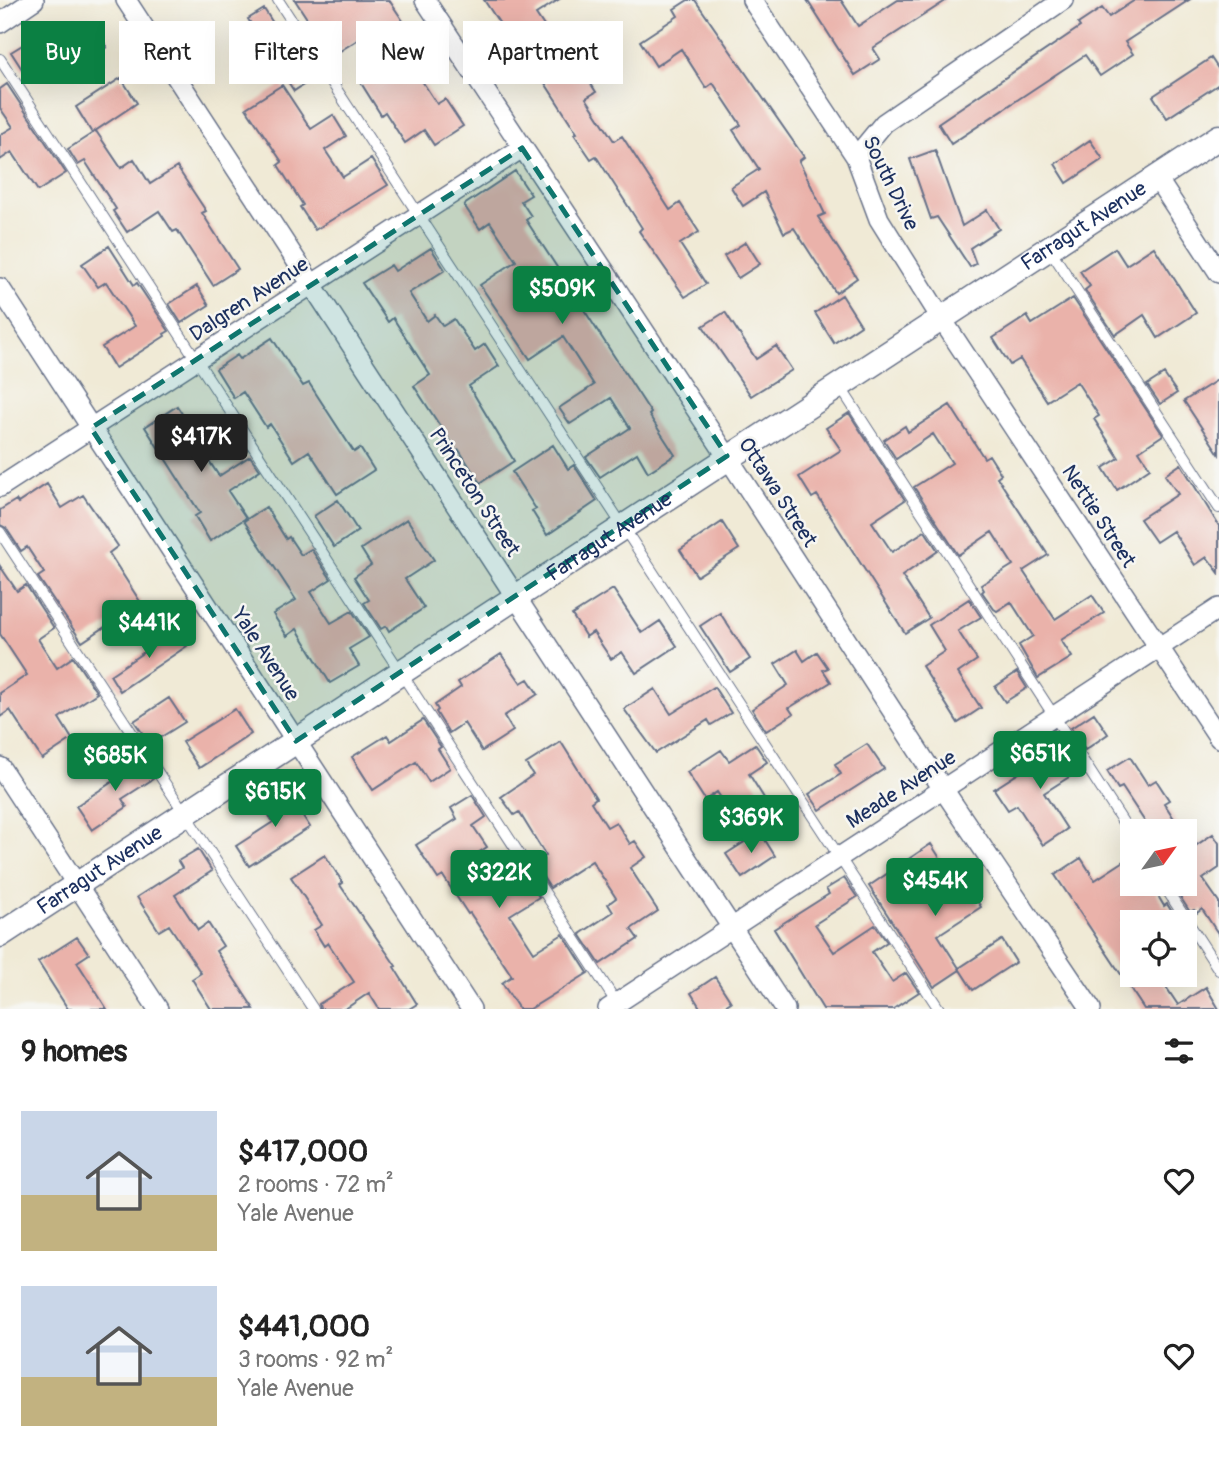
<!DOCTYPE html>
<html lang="en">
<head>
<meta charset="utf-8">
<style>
	body { margin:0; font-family:Pangolin,sans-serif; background:#f6f6f6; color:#222; height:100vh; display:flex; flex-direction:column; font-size:26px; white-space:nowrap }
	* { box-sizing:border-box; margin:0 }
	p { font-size:23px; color:#767676 }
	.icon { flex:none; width:38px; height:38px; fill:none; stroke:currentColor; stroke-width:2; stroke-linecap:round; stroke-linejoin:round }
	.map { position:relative; height:1009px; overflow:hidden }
	.panel { display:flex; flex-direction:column; background:#fff; flex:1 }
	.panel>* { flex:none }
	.top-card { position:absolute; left:21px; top:21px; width:700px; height:63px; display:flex; gap:14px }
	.needle { width:46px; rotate:57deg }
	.buttons { position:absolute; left:1120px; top:819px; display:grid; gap:14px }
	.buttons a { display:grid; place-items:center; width:77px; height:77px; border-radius:0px; background:#fff; box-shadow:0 7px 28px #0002; font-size:35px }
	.price { position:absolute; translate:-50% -60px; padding:0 16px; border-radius:7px; background:#0b8043; color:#fff; font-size:23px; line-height:46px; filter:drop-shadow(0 2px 4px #0008) }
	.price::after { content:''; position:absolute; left:50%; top:42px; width:21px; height:16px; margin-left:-10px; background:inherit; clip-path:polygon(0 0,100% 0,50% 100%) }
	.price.on { background:#222; color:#fff }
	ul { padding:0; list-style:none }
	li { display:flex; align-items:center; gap:21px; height:175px; padding:0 21px }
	li span { display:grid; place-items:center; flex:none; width:196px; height:140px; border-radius:0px; color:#555 }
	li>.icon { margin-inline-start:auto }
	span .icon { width:84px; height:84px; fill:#fffc; stroke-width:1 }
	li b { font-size:30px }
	h2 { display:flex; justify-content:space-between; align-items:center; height:84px; padding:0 21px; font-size:30px }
	.chip { padding:0 24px; border-radius:0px; background:#fff; box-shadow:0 7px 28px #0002; font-size:24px; line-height:63px }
	.chip.on { background:#0b8043; color:#fff }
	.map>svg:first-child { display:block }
</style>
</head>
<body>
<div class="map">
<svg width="1219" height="1009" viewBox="0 0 1219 1009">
	<rect width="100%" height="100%" fill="#f6f6f2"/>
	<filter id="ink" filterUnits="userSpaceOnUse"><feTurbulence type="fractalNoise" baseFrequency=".0143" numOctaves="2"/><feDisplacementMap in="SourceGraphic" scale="14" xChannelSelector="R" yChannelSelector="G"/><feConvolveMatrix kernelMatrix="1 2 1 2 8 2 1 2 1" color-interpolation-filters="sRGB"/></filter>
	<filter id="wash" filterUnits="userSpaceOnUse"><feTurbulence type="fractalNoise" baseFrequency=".00686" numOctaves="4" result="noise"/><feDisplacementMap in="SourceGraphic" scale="28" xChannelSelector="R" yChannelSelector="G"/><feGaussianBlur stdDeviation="1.57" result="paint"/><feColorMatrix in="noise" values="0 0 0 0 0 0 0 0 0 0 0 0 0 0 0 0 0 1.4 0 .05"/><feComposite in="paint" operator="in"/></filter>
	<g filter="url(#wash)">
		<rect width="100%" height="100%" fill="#f0ead6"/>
		<g id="blocks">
			<path fill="#eab2aa" d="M 295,0 L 389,0 L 409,30 L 403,34 L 408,42 L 400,47 L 437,104 L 445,99 L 463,126 L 434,145 L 424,130 L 405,143 L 385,112 L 381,115 L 361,83 L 383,69 L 362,37 L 326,60 L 315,44 L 321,40 Z
				M 484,0 L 558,0 L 536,14 L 576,74 L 582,70 L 596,92 L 586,98 L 614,141 L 622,136 L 670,210 L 680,203 L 699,232 L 680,244 L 706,284 L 685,297 L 639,231 L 642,228 L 596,156 L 591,159 L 574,134 L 577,133 L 543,80 L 539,82 Z
				M 688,0 L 695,0 L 804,157 L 799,161 L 825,214 L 818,217 L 857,278 L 836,293 L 794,228 L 784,233 L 764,192 L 743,206 L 731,187 L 759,169 L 733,130 L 741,125 L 713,83 L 706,88 L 681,49 L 656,66 L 640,41 L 678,16 L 674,9 Z
				M 807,0 L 841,0 L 858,26 L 898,0 L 947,0 L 873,48 L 880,59 L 855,75 Z
				M 1135,0 L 1189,0 L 1125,42 L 1133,54 L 1100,76 L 1085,55 L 951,144 L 938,123 L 1080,27 L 1078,24 L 1102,8 L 1109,17 Z
				M 264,9 L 295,57 L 303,52 L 314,68 L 312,69 L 317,76 L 294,91 L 248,19 Z
				M 94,27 L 107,47 L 83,63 L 80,57 L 69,64 L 60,50 Z
				M 37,36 L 53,61 L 27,77 L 11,52 Z
				M 1211,58 L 1219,70 L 1219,84 L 1167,118 L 1153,96 Z
				M 121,78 L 137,103 L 92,133 L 76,107 Z
				M 7,84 L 66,173 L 38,191 L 12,152 L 0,160 L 0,135 L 13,127 L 0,108 L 0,89 Z
				M 282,85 L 311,129 L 333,115 L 346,136 L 325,150 L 343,177 L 371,159 L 388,185 L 315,230 L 300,207 L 303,205 L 278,165 L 282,162 L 246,108 Z
				M 96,131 L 121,168 L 134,159 L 150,184 L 177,167 L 206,211 L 202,213 L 238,269 L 213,285 L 177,230 L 173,232 L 159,211 L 127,232 L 113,211 L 116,209 L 85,161 L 78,165 L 68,149 Z
				M 1090,140 L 1103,159 L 1067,183 L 1055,164 Z
				M 935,150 L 962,226 L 987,210 L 999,229 L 970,248 L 976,264 L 970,267 L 937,217 L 931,219 L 910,159 Z
				M 515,171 L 531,195 L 521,201 L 531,216 L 526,220 L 564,278 L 566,276 L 580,297 L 577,299 L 651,413 L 649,415 L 675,455 L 648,472 L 637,453 L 600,477 L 586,457 L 630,428 L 611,398 L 570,424 L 559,408 L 594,385 L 563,337 L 530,359 L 480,285 L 516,261 L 490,222 L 480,229 L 464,205 Z
				M 746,242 L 760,264 L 738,278 L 724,256 Z
				M 109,246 L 134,285 L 137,283 L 169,331 L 164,334 L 165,336 L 115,368 L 102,347 L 135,326 L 106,282 L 98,287 L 82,264 Z
				M 1154,247 L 1196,313 L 1158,338 L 1144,315 L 1115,335 L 1085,290 L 1090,286 L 1080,271 L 1115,248 L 1126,265 Z
				M 431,248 L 445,270 L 409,293 L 427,321 L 435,315 L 443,326 L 454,319 L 475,351 L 485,344 L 499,366 L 469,386 L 514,461 L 480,483 L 459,450 L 457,452 L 414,386 L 430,375 L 393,318 L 388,322 L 362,283 L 391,265 L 395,271 Z
				M 197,286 L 209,305 L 181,323 L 169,304 Z
				M 842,295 L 861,325 L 834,343 L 815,313 Z
				M 1073,298 L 1163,435 L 1139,451 L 1150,468 L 1117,490 L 1103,468 L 1119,458 L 1094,419 L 1099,416 L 1077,382 L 1047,401 L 1020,359 L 1010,365 L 993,338 L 1027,316 L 1032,324 Z
				M 725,312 L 756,359 L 776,346 L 792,370 L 751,396 L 703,326 Z
				M 272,338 L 303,386 L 309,383 L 354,452 L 360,448 L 374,470 L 337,494 L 309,451 L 294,461 L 270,424 L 266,427 L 243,392 L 234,398 L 216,369 L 237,355 L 240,359 Z
				M 1164,374 L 1177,393 L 1160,404 L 1147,385 Z
				M 1219,379 L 1219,454 L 1184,401 Z
				M 950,405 L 984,458 L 989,455 L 1001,474 L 997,477 L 1048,555 L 1023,571 L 1055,619 L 1092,595 L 1104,613 L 1061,640 L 1072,657 L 1038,678 L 1019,645 L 1033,636 L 1011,602 L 997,611 L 994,609 L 982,592 L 984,590 L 981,585 L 1013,565 L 992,532 L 958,555 L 914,487 L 952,463 L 933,434 L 896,459 L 884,440 L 905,426 L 908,432 Z
				M 177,406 L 197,437 L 194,438 L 219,476 L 250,456 L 260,470 L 228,491 L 246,518 L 210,541 L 195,516 L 200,513 L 145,427 Z
				M 849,413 L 905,500 L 872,522 L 892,552 L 925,531 L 938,551 L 902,576 L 929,618 L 905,633 L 817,495 L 812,498 L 799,477 L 841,450 L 826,428 Z
				M 553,445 L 568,469 L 574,465 L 597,501 L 547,535 L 532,511 L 536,509 L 512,472 Z
				M 1181,464 L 1219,526 L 1219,573 L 1207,557 L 1195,565 L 1173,531 L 1156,542 L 1140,519 L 1178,494 L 1165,475 Z
				M 47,484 L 62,508 L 83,495 L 118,546 L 109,553 L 141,603 L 82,642 L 38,577 L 44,573 L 27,547 L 21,551 L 6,528 L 0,525 L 0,510 L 16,500 L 18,503 Z
				M 338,500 L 358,531 L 334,547 L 314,516 Z
				M 266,507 L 286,539 L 289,537 L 301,555 L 311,549 L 331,579 L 311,592 L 331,623 L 352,611 L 369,637 L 349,649 L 359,666 L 330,683 L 297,629 L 287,636 L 273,614 L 296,600 L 244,521 Z
				M 407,519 L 434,560 L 405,579 L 424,608 L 389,631 L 386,626 L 381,629 L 364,603 L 369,600 L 354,577 L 371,565 L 361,549 Z
				M 722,522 L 739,549 L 697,576 L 680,550 Z
				M 0,566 L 17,591 L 26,585 L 54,628 L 38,639 L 57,668 L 73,657 L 97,693 L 59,718 L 72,739 L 42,759 L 10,710 L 0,717 L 0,693 L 27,675 L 0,634 Z
				M 613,589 L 642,633 L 660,621 L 677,646 L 636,673 L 622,652 L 611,659 L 593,632 L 586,637 L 572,615 Z
				M 969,599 L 981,617 L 958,631 L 977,660 L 958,673 L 981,708 L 958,723 L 922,666 L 945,651 L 929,625 Z
				M 720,613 L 750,659 L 730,672 L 700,626 Z
				M 177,630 L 187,646 L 120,691 L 110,675 Z
				M 797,650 L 804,661 L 817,652 L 828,668 L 823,670 L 831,682 L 789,708 L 793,714 L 766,731 L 752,709 L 788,685 L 775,664 Z
				M 501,654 L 521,683 L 528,679 L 538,694 L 504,716 L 513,731 L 482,751 L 464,723 L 449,733 L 436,712 L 438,710 L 435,705 L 461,687 L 458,682 Z
				M 1017,672 L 1027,688 L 1005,702 L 995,687 Z
				M 714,687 L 731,713 L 711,725 L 708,720 L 656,753 L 624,709 L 655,689 L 671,714 Z
				M 169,698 L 185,722 L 150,744 L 134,721 Z
				M 235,709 L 251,734 L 199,768 L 182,742 Z
				M 1094,713 L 1108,734 L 1085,750 L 1071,728 Z
				M 423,720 L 441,747 L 438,749 L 450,768 L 429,782 L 416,762 L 373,790 L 352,757 L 387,735 L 391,741 Z
				M 1060,739 L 1080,770 L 1044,793 L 1067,829 L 1043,845 L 1017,805 L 1008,810 L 994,789 L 1055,750 L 1051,745 Z
				M 561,742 L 596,798 L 591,802 L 607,827 L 616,822 L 630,844 L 635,841 L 646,857 L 630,868 L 658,911 L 631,929 L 638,939 L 600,964 L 580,934 L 613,912 L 608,904 L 616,898 L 592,861 L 550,888 L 534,863 L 546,856 L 519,812 L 514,815 L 501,797 L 533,775 L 526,764 Z
				M 755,744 L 767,762 L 749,774 L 769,806 L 739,825 L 717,792 L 705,800 L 687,772 L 721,750 L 729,761 Z
				M 867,744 L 884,769 L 820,810 L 809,794 L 841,774 L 835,764 Z
				M 136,753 L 153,779 L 122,799 L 127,807 L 92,830 L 76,806 L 124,774 L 118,764 Z
				M 1130,757 L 1148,785 L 1156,780 L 1169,800 L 1164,803 L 1182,831 L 1151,831 L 1122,787 L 1118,789 L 1107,771 Z
				M 287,791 L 310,827 L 249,866 L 236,846 L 273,822 L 263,806 Z
				M 472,795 L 486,817 L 473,826 L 487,847 L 475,855 L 497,887 L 522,871 L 539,897 L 510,915 L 534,952 L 563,934 L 588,973 L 530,1009 L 519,1009 L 502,983 L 512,976 L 470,913 L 468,914 L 443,876 L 438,879 L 416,845 L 457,819 L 451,808 Z
				M 760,832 L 775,856 L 742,878 L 726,854 Z
				M 1213,834 L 1219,843 L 1219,868 L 1203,879 L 1219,902 L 1219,935 L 1202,909 L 1197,913 L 1194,910 L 1190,912 L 1179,895 L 1193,885 L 1185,873 L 1185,853 Z
				M 931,844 L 957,885 L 964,881 L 981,907 L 938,935 L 959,968 L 1002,940 L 1016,962 L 973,990 L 960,970 L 934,987 L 932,984 L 869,886 Z
				M 198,849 L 212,871 L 175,895 L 198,930 L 208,923 L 223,946 L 216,951 L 254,1009 L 211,1009 L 192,979 L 201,973 L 169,925 L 159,931 L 137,897 L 182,868 L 178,861 Z
				M 325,855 L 343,883 L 340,885 L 396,966 L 394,967 L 417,1004 L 409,1009 L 379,1009 L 369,993 L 345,1009 L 320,1009 L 319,1004 L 354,982 L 328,943 L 324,946 L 314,930 L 322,925 L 291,877 Z
				M 1132,856 L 1132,884 L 1151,884 L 1164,906 L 1167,904 L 1177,920 L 1173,922 L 1121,922 L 1132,940 L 1132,975 L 1158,975 L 1178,1005 L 1206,987 L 1219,1009 L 1144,1009 L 1055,875 L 1081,858 L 1095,880 Z
				M 844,878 L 857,897 L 815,924 L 834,952 L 875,925 L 887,942 L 872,952 L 892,982 L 906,973 L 919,992 L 893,1009 L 823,1009 L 774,929 L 829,894 L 826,889 Z
				M 77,937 L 89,954 L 77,962 L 107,1009 L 68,1009 L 38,962 Z
				M 715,977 L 731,1002 L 720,1009 L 701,1009 L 691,993 Z"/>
		</g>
	</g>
	<g filter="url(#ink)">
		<use href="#blocks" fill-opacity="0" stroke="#667088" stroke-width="2"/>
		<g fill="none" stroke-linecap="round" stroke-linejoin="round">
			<defs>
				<path id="service" d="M 278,0 L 939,1009
					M 0,59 L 618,1005
					M 1049,248 L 1219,508
					M 839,385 L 1132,836
					M 0,532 L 313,1009
					M 1163,884 L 1219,970"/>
				<path id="minor" d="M 126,0 L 785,1009
					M 425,0 L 727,456 L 943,789 L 1091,1009
					M 752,0 L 856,157 L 879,219 L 941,318 L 1219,738
					M 0,23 L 34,0
					M 856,157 L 884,123 L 1063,0
					M 1156,177 L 1219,273
					M 0,288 L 471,1009
					M 0,487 L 522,148
					M 0,767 L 158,1009
					M 608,1009 L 1219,608"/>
				<g id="tertiary">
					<path id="s1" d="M 0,935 L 1219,137"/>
				</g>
			</defs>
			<use href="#service" stroke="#667088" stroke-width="12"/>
			<use href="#minor" stroke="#667088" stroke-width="22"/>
			<use href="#tertiary" stroke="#667088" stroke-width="27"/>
			<use href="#service" stroke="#fff" stroke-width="10"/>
			<use href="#minor" stroke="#fff" stroke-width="19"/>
			<use href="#tertiary" stroke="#fff" stroke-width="24"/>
		</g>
	</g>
	<path fill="#0f766e" fill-opacity="0.2" stroke="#0f766e" stroke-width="5" stroke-dasharray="14 9" stroke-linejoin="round" d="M 522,148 L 727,456 L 296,741 L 91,428 Z"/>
	<g text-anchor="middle" stroke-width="5" stroke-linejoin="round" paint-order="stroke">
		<g font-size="21" fill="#1b2f5e" stroke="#f6f6f2">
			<text transform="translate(891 183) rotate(64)" y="7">South Drive</text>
			<text dy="7" stroke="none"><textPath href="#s1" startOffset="1295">Farragut Avenue</textPath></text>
			<text transform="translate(249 299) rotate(-33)" y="7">Dalgren Avenue</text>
			<text transform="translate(475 492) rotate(57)" y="7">Princeton Street</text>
			<text transform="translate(778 492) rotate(57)" y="7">Ottawa Street</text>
			<text transform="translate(1099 516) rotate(57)" y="7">Nettie Street</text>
			<text dy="7" stroke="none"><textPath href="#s1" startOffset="728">Farragut Avenue</textPath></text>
			<text transform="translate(266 654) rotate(57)" y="7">Yale Avenue</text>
			<text transform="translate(901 789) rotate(-33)" y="7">Meade Avenue</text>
			<text dy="7" stroke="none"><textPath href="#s1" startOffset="119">Farragut Avenue</textPath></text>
		</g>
	</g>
</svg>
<div class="buttons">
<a><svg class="needle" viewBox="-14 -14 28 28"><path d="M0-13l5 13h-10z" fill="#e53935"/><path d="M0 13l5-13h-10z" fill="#767676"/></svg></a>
<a><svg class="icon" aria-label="locate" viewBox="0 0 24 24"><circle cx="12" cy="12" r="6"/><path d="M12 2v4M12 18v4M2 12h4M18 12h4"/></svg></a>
</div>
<b class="price" style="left:562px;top:326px">$509K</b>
<b class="price on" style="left:201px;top:474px">$417K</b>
<b class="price" style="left:149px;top:660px">$441K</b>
<b class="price" style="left:1040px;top:791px">$651K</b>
<b class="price" style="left:115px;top:793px">$685K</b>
<b class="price" style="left:275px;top:829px">$615K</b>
<b class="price" style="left:751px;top:855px">$369K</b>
<b class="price" style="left:499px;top:910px">$322K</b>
<b class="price" style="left:935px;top:918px">$454K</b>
<div class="top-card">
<a class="chip on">Buy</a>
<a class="chip">Rent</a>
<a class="chip">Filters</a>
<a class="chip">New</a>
<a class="chip">Apartment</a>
</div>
</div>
<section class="panel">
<h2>9 homes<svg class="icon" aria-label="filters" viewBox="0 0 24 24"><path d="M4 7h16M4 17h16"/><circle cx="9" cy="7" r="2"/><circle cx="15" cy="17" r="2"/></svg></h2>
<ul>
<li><span style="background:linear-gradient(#c9d6e8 60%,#c2b280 0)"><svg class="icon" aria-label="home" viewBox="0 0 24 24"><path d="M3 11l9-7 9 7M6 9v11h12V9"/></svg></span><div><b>$417,000</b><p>2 rooms · 72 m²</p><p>Yale Avenue</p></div><svg class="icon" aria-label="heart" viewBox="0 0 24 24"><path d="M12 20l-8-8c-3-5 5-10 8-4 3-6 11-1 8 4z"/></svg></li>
<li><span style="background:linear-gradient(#c9d6e8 65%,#c2b280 0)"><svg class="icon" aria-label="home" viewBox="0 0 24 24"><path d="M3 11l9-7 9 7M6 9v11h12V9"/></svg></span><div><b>$441,000</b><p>3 rooms · 92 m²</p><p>Yale Avenue</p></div><svg class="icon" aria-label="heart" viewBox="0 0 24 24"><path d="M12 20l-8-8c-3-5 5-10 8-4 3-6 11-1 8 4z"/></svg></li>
</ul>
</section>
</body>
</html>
